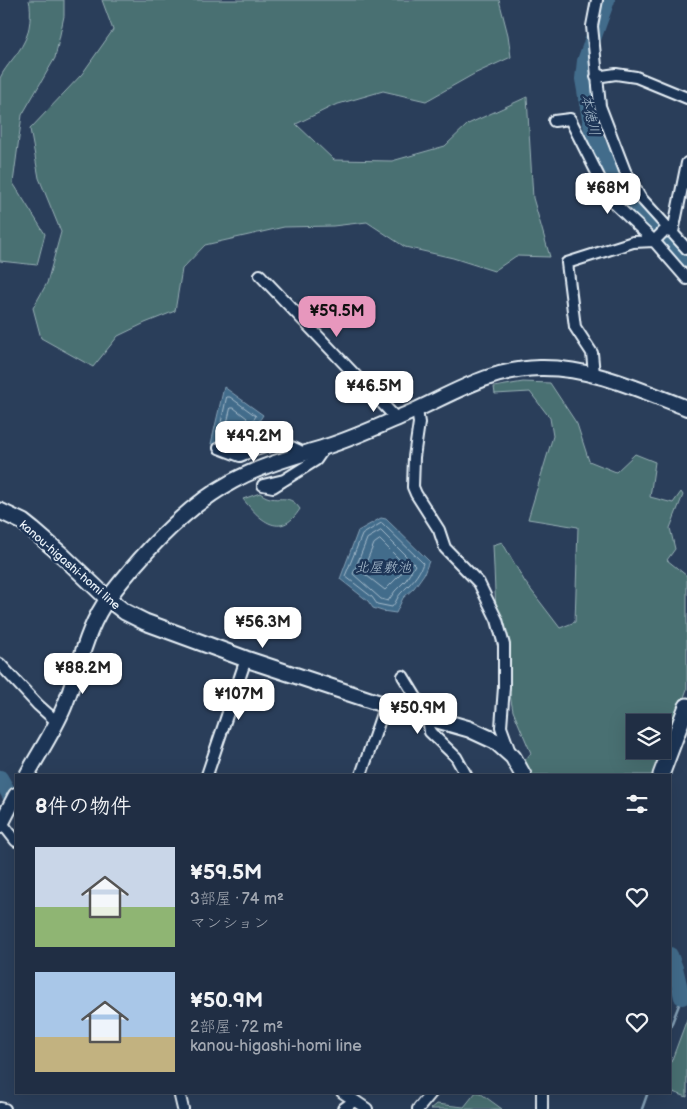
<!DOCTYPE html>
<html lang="ja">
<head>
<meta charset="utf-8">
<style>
	body { margin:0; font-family:"Balsamiq Sans","Klee One",sans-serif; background:#28364b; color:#f1f3f6; height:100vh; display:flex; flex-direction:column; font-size:19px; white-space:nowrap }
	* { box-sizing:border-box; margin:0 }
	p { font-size:16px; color:#a2a8b2 }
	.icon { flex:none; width:28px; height:28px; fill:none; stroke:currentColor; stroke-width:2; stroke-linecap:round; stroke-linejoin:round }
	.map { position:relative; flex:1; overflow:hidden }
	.side { position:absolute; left:15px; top:774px; width:656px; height:320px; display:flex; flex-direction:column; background:#202e44; border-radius:0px; box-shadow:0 5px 20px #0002,0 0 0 1px #3d4a5d }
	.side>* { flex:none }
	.tools { position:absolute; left:626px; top:714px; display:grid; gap:10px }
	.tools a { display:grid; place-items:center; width:45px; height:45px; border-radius:0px; background:#202e44; box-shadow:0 5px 20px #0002,0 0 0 1px #3d4a5d; font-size:25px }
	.price { position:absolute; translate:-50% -42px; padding:0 11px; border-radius:10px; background:#fff; color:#222; font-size:16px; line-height:32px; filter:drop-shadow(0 1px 2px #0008) }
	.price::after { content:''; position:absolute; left:50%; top:30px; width:15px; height:11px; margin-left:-8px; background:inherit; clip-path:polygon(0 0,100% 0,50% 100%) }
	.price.on { background:#e797bd; color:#111 }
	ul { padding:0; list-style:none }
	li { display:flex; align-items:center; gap:15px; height:125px; padding:0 20px }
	li span { display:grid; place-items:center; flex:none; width:140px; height:100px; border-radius:0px; color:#555 }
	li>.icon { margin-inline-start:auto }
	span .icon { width:60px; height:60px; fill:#fffc; stroke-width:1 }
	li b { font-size:21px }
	h2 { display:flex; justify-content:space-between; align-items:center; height:60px; padding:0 20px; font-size:21px }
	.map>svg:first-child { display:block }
</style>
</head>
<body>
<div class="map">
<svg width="687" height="1109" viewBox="0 0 687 1109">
	<rect width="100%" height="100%" fill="#2a3e5a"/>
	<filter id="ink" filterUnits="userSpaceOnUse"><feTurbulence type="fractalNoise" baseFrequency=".02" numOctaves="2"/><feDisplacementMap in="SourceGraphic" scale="10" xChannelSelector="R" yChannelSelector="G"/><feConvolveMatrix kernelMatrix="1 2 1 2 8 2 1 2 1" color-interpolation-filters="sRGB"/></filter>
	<g filter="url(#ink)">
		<path fill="#486f72" stroke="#98b0b5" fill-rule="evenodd" d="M 29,0 L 64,0 L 64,16 L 55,58 L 22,115 L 13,183 L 45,234 L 37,265 L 0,261 L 0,78 C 6,65 18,55 24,42 C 30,32 32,11 29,0 Z
			M 102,0 L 499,0 L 508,35 L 511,57 L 474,74 L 426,101 L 383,91 L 335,105 L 296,124 L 334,160 L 392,161 L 445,146 L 468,124 L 527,97 L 533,198 L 550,257 L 516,256 L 494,271 L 453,258 L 405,247 L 367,222 L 333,226 L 284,227 L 205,245 L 182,269 L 175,311 L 145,323 L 118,336 L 93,367 L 41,338 L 33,308 L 47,283 L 61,232 L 39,178 L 30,129 L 82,74 L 113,30 Z
			M 523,382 L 550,383 L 577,424 L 589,461 L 616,472 L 635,454 L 655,462 L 650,497 L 673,503 L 681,492 L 683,495 L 670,528 L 675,549 L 667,560 L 687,576 L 687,689 L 656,775 L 528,775 L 522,764 L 531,753 L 513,711 L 503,658 L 496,614 L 493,545 L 502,542 L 525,582 L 560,628 L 575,622 L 578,527 L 528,519 L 553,436 L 550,418 L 530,392 L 495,394 L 494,387 ZM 635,722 L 662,722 L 662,750 L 635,750 Z
			M 260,493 C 277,506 287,490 300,509 C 280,541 259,519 243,499 Z
			M 687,1019 L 687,1097 L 670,1091 L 670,1065 Z
			M 476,1092 L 480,1093 L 502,1109 L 430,1109 L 436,1104 L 464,1107 Z"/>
		<path fill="#436c8b" stroke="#85a1b7" d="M 224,387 L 263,415 L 242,448 L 211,444 Z
			M 381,518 L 386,519 L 429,561 L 424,574 L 414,588 L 403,598 L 396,613 L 382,611 L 373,608 L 368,601 L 340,579 L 358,531 Z"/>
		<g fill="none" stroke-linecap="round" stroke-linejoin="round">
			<path stroke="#a6bccc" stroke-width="1" d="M 227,397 L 230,397 L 256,416 L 239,442 L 220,440 L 218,438 Z
				M 231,408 L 234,408 L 247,418 L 236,436 L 227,435 L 225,433 Z
				M 382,523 L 423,563 C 419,576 410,584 401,593 C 397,597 396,603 392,607 L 377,604 L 372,597 L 345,576 L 362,535 Z
				M 381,531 L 415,565 L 406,580 L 395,591 L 388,601 L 381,599 L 353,574 L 367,539 Z
				M 380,540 L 406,566 L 400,575 L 385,590 L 362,572 L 374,544 Z"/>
			<path stroke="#85a1b7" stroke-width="2.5" d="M 670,1028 L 682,997
				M 642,1109 L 648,1092"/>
			<path stroke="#436c8b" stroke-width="16" d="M 607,0 L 585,61 L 583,79 L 592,130 L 615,181 L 687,262
				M 0,778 L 16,806
				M 670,955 L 675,968 L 682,997"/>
			<defs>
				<path id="minor" d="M 597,0 L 592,26 L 600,106 L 625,171 L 640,197 L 687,249
					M 596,77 L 616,74 L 636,77 L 687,98
					M 554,121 L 570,119 L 602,183 L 616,205 L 654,241 L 687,279
					M 673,232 L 687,163
					M 260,275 L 397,419
					M 594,374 L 592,353 L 575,327 L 567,263 L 633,242 L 654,241 L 664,231 L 673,232
					M 417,410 L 419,423 L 414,457 L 413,487 L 416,494 L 439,530 L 445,548 L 479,583 L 497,620 L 504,645 L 504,687 L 501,727 L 510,752
					M 219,448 L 240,456 C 258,448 286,438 302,453
					M 284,480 L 263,485 L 273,487 L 316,460 L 325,447
					M 0,664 L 38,705 L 57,722
					M 403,676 L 428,717 L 430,732 L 456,757 L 466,775
					M 207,775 L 246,659
					M 361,775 L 385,705
					M 2,823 L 16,841
					M 179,1092 L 183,1109
					M 342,1092 L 367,1109
					M 542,1092 L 542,1109
					M 0,1108 L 5,1109
					M 343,1109 L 354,1101
					M 418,1109 L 432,1092"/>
				<path id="tertiary" d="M 27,775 C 39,753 54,731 64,707 C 79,671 85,629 109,597 C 142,554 185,507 233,481 C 262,465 294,457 325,447 C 351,439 375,428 400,417 C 448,397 486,369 540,368 C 591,367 640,390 687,408
					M 0,826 L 16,795"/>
				<path id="secondary" d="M 0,511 L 23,522 L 33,530 L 63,556 L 108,599 L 125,612 L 145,622 L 246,659 L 385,705 L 469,729 L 495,741 L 513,757 L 523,775
					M 661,775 L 687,706"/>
			</defs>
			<use href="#minor" stroke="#e8f1f8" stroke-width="14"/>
			<use href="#tertiary" stroke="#e8f1f8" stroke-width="18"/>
			<use href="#secondary" stroke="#e8f1f8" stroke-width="19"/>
			<use href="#minor" stroke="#1d3557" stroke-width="10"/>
			<use href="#tertiary" stroke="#1d3557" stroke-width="14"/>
			<use href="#secondary" stroke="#1d3557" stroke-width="15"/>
		</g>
	</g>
	<g text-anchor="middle" stroke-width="5" stroke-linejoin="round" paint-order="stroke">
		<g font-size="12" fill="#e8f1f8" stroke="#1d3557">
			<text transform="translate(70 565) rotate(41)" y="4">kanou-higashi-homi line</text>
		</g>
		<g font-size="14" font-style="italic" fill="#aec2d2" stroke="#1d3557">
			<text transform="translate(591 115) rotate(77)" y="5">本徳川</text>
			<text x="383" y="572">北屋敷池</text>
		</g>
	</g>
</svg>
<div class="tools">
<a><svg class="icon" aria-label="layers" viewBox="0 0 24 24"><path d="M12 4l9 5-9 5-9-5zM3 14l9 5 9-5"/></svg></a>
</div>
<b class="price" style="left:608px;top:215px">¥68M</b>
<b class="price on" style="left:337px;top:338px">¥59.5M</b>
<b class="price" style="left:374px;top:413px">¥46.5M</b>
<b class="price" style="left:254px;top:463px">¥49.2M</b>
<b class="price" style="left:263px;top:649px">¥56.3M</b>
<b class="price" style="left:83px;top:695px">¥88.2M</b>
<b class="price" style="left:239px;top:721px">¥107M</b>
<b class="price" style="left:418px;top:735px">¥50.9M</b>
<section class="side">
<h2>8件の物件<svg class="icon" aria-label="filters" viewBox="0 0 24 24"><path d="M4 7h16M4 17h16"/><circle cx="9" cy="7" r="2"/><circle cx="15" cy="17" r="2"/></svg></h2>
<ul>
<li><span style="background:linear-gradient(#c9d6e8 60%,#8fb573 0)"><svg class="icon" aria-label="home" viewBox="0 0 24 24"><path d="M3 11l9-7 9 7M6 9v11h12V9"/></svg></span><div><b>¥59.5M</b><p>3部屋 · 74 m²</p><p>マンション</p></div><svg class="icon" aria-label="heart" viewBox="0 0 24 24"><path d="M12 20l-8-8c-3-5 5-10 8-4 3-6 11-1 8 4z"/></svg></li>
<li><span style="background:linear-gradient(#a9c7e8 65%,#c2b280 0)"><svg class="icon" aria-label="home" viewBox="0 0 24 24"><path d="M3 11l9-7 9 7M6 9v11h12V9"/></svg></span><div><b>¥50.9M</b><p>2部屋 · 72 m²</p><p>kanou-higashi-homi line</p></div><svg class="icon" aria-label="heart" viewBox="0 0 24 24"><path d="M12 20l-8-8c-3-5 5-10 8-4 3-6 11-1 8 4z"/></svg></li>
</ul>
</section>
</div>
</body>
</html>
